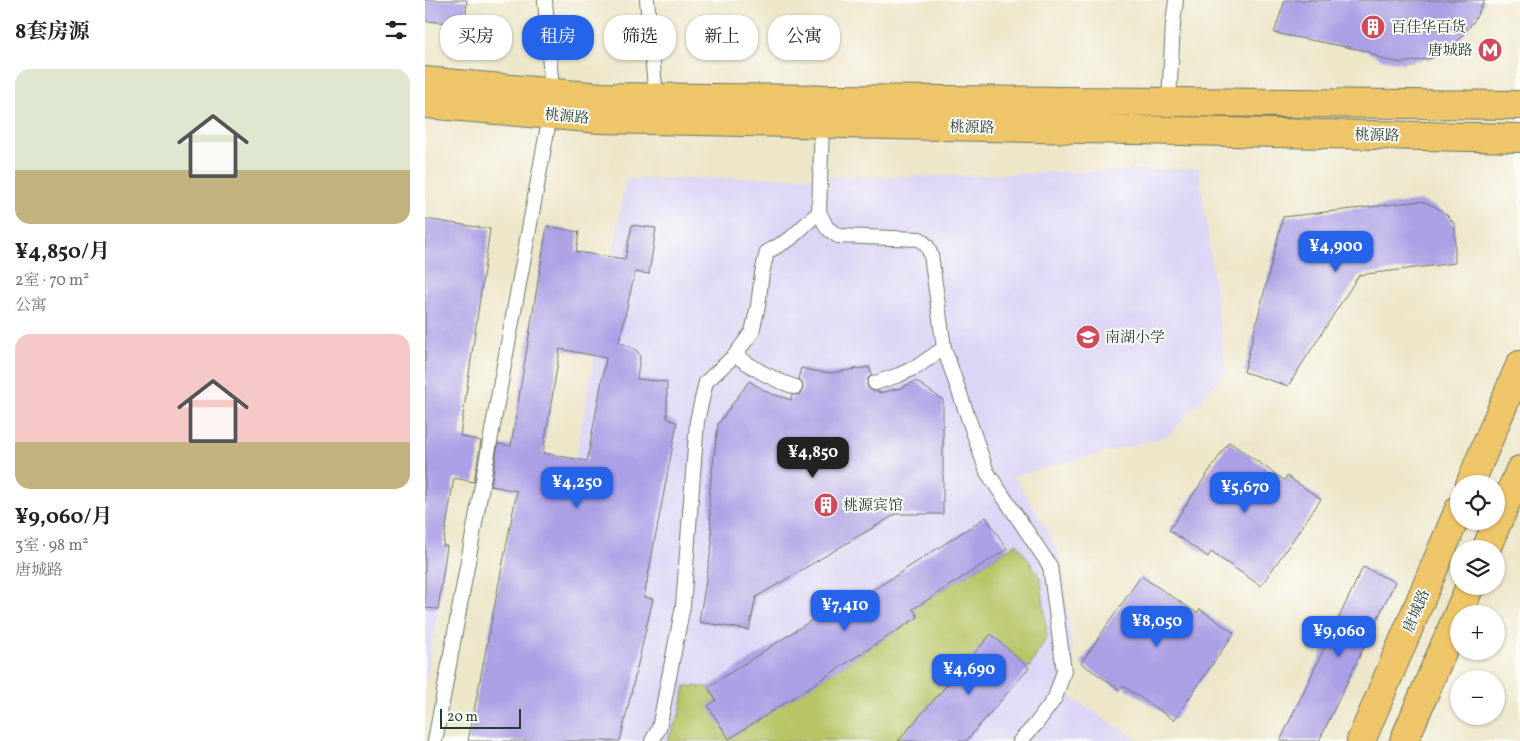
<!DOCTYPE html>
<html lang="zh">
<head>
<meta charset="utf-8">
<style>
	body { margin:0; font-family:Vollkorn,"Noto Serif SC",serif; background:#f2f2f2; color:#222; height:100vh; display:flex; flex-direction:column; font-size:19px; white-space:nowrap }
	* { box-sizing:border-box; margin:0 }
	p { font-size:16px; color:#767676 }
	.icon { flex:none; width:28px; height:28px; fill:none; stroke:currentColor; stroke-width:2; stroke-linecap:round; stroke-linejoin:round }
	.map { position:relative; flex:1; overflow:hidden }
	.side { display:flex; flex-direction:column; background:#fff; width:425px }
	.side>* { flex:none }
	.banner { position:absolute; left:15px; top:15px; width:475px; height:45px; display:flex; gap:10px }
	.fabs { position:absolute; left:1025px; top:475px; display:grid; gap:10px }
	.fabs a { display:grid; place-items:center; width:55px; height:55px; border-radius:50%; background:#fff; box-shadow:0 1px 4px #0004; font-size:25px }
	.scale { position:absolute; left:15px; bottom:12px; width:81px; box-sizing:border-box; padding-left:5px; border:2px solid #1f3d34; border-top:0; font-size:14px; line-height:18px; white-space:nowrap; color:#1f3d34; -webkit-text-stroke:4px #fdfcf7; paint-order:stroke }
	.price { position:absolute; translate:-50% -42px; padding:0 11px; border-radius:10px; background:#2563eb; color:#fff; font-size:16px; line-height:32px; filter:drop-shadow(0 1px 2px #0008) }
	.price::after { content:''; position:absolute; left:50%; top:30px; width:15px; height:11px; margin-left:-8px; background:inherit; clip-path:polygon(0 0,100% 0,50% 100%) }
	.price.selected { background:#222; color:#fff }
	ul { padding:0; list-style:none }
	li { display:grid; align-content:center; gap:10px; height:265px; padding:0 15px }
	li span { display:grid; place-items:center; height:155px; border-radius:15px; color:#555 }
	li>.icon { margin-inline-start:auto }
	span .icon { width:90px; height:90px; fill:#fffc; stroke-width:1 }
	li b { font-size:21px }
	h2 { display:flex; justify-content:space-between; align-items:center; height:60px; padding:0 15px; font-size:21px }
	.pill { padding:0 18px; border-radius:20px; background:#fff; box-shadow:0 1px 4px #0004; font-size:18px; line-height:45px }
	.pill.selected { background:#2563eb; color:#fff }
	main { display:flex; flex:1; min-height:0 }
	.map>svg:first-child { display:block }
</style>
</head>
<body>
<main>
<section class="side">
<h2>8套房源<svg class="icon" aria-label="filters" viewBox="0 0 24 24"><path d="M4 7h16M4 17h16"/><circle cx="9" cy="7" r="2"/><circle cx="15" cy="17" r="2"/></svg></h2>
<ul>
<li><span style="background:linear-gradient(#dfe7d0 65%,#c2b280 0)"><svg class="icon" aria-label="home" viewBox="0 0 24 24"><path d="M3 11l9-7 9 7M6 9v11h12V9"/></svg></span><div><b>¥4,850/月</b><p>2室 · 70 m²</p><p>公寓</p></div></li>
<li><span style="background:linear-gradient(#f6c9c9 70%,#c2b280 0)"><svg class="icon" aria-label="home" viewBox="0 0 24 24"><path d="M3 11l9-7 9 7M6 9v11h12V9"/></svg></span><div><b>¥9,060/月</b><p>3室 · 98 m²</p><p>唐城路</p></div></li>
</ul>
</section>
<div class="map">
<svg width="1095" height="741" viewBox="0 0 1095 741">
	<rect width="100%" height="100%" fill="#fdfcf7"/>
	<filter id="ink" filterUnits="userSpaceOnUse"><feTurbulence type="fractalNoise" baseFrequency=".02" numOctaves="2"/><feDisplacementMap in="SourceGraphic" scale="10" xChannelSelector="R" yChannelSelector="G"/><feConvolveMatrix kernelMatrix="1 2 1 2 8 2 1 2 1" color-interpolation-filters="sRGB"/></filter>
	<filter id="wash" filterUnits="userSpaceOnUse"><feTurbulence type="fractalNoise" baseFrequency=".0096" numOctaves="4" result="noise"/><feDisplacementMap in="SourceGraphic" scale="20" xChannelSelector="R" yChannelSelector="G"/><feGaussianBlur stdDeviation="1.12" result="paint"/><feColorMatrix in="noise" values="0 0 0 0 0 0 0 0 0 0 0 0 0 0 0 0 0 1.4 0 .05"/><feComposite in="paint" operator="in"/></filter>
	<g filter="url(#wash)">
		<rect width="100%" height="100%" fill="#ede6c9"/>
		<path fill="#ddd5f6" d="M 774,168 L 801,372 L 743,436 L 589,476 L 625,535 L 635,556 L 648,654 L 649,673 L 645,697 L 715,741 L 100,741 L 201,179 L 526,176 Z
			M 0,596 L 15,598 L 0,685 Z"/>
		<path fill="#b8c466" stroke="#6c804d" d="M 592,543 L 616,579 L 622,637 L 604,668 L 566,635 L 473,741 L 242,741 L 255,713 L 260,686 L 283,687 L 291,700 L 305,738 L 493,617 L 488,609 Z"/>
		<g id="blocks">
			<path fill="#ab9fe5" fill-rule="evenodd" d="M 0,0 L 42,0 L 40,24 L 0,21 Z
				M 860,0 L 1060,0 L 1049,21 L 1034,40 L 1007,58 L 977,63 L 956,59 L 942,51 L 849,33 Z
				M 996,201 L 1011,207 L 1023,216 L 1030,225 L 1030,263 L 934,275 L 863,386 L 819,372 L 858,217 Z
				M 0,219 L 65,229 L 35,436 L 56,441 L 49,482 L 29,478 L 18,546 L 22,546 L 13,609 L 0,608 Z
				M 207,225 L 231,228 L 224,274 L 210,272 L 194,342 L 211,350 L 215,356 L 212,379 L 242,382 L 242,418 L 252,423 L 219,597 L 228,599 L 195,741 L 43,741 L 92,491 L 66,486 L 73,444 L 86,446 L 122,226 L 154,232 L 151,252 L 200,259 ZM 135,349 L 181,358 L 162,461 L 118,453 Z
				M 444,367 L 447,375 L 443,378 L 442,385 L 444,389 L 448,391 L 453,391 L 454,393 L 476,388 L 491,381 L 518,400 L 518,514 L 471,514 L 331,597 L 324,630 L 274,622 L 287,544 L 284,496 L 293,424 L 324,381 L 344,393 L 366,400 L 367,395 L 375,394 L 378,389 L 377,382 L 373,379 L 376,368 L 389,371 L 406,373 Z
				M 804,442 L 859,480 L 862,476 L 896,499 L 836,586 L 786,552 L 783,557 L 744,530 Z
				M 561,517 L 582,549 L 488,609 L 493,617 L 304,739 L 283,706 L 291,700 L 283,687 L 432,591 L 436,598 Z
				M 938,567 L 970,582 L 894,741 L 855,741 Z
				M 716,576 L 772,613 L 775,609 L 809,633 L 749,720 L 698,686 L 695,690 L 656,663 Z
				M 566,634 L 604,668 L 541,741 L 473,741 Z"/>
		</g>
	</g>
	<g filter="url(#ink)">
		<use href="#blocks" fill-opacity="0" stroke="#677868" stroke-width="1"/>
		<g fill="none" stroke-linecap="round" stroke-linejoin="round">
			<defs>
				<path id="service" d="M 120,0 L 127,93
					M 222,0 L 231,98
					M 744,102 L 748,23 L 751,0
					M 397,124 L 394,212 L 402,228 L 413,236 L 495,239 L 502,246 L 506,255 L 519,348 L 562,472 L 625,566 L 639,671 L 630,698 L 611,724 L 595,741
					M 310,355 C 330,369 346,379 370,387
					M 450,383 L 474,375 L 493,366 L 519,348
					M 10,741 L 125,115
					M 227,741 L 234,728 L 258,606 L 272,421 L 281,382 L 310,355 L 327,332 L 333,306 L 337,273 L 342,252 L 365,239 L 394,212"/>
				<path id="primary" d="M 0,81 L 176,97 L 1095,105
					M 0,104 L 175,119 L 1095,138
					M 1045,484 L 1095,365
					M 1061,549 L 1095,470
					M 936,741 L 1034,509
					M 979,741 L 1045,586"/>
			</defs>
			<use href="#service" stroke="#677868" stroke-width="16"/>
			<use href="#primary" stroke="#677868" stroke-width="30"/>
			<use href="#service" stroke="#fff" stroke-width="14"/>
			<use href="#primary" stroke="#eec569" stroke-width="28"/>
		</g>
	</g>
	<defs>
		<symbol id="building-disc" viewBox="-11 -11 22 22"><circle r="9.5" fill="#d1495b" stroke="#fdfcf7"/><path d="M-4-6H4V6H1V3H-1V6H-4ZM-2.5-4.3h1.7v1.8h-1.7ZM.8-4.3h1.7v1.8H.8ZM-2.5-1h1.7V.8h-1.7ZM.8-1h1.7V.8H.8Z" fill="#fff"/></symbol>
		<symbol id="metro-disc" viewBox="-11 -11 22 22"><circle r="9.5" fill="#d1495b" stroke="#fdfcf7"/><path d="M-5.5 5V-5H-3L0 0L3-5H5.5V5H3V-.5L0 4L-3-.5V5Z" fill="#fff"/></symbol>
		<symbol id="school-disc" viewBox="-11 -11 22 22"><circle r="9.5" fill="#d1495b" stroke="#fdfcf7"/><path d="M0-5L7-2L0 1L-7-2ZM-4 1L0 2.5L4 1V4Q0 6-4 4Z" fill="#fff"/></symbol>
	</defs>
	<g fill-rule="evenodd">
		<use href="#building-disc" x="934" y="13" width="28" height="28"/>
		<use href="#metro-disc" x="1051" y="36" width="28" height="28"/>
		<use href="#school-disc" x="649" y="323" width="28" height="28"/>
		<use href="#building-disc" x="387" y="491" width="28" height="28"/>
	</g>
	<g text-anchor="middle" stroke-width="4" stroke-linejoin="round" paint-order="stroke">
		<g font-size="15" fill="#1f3d34" stroke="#fdfcf7" text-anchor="start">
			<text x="966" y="32">百佳华百货</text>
			<text x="1048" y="55" text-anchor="end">唐城路</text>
			<text x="680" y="342">南湖小学</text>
			<text x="418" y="510">桃源宾馆</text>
		</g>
		<g font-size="15" fill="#1f3d34" stroke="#fdfcf7">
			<text transform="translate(142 116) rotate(5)" y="5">桃源路</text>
			<text transform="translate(547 127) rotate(1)" y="5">桃源路</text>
			<text transform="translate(952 135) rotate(1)" y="5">桃源路</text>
			<text transform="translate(991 611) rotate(-67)" y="5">唐城路</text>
		</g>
	</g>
</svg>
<div class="fabs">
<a><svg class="icon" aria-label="locate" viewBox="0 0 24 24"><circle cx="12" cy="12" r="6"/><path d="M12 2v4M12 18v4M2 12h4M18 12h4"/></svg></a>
<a><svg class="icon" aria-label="layers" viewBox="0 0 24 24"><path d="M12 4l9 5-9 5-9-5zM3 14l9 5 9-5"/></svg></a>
<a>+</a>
<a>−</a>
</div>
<div class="scale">20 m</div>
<b class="price" style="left:911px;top:273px">¥4,900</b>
<b class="price selected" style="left:388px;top:479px">¥4,850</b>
<b class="price" style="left:152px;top:509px">¥4,250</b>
<b class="price" style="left:820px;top:514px">¥5,670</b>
<b class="price" style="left:420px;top:632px">¥7,410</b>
<b class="price" style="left:732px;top:648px">¥8,050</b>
<b class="price" style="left:914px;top:658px">¥9,060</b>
<b class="price" style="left:544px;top:696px">¥4,690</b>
<div class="banner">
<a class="pill">买房</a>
<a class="pill selected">租房</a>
<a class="pill">筛选</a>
<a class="pill">新上</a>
<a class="pill">公寓</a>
</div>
</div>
</main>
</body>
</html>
